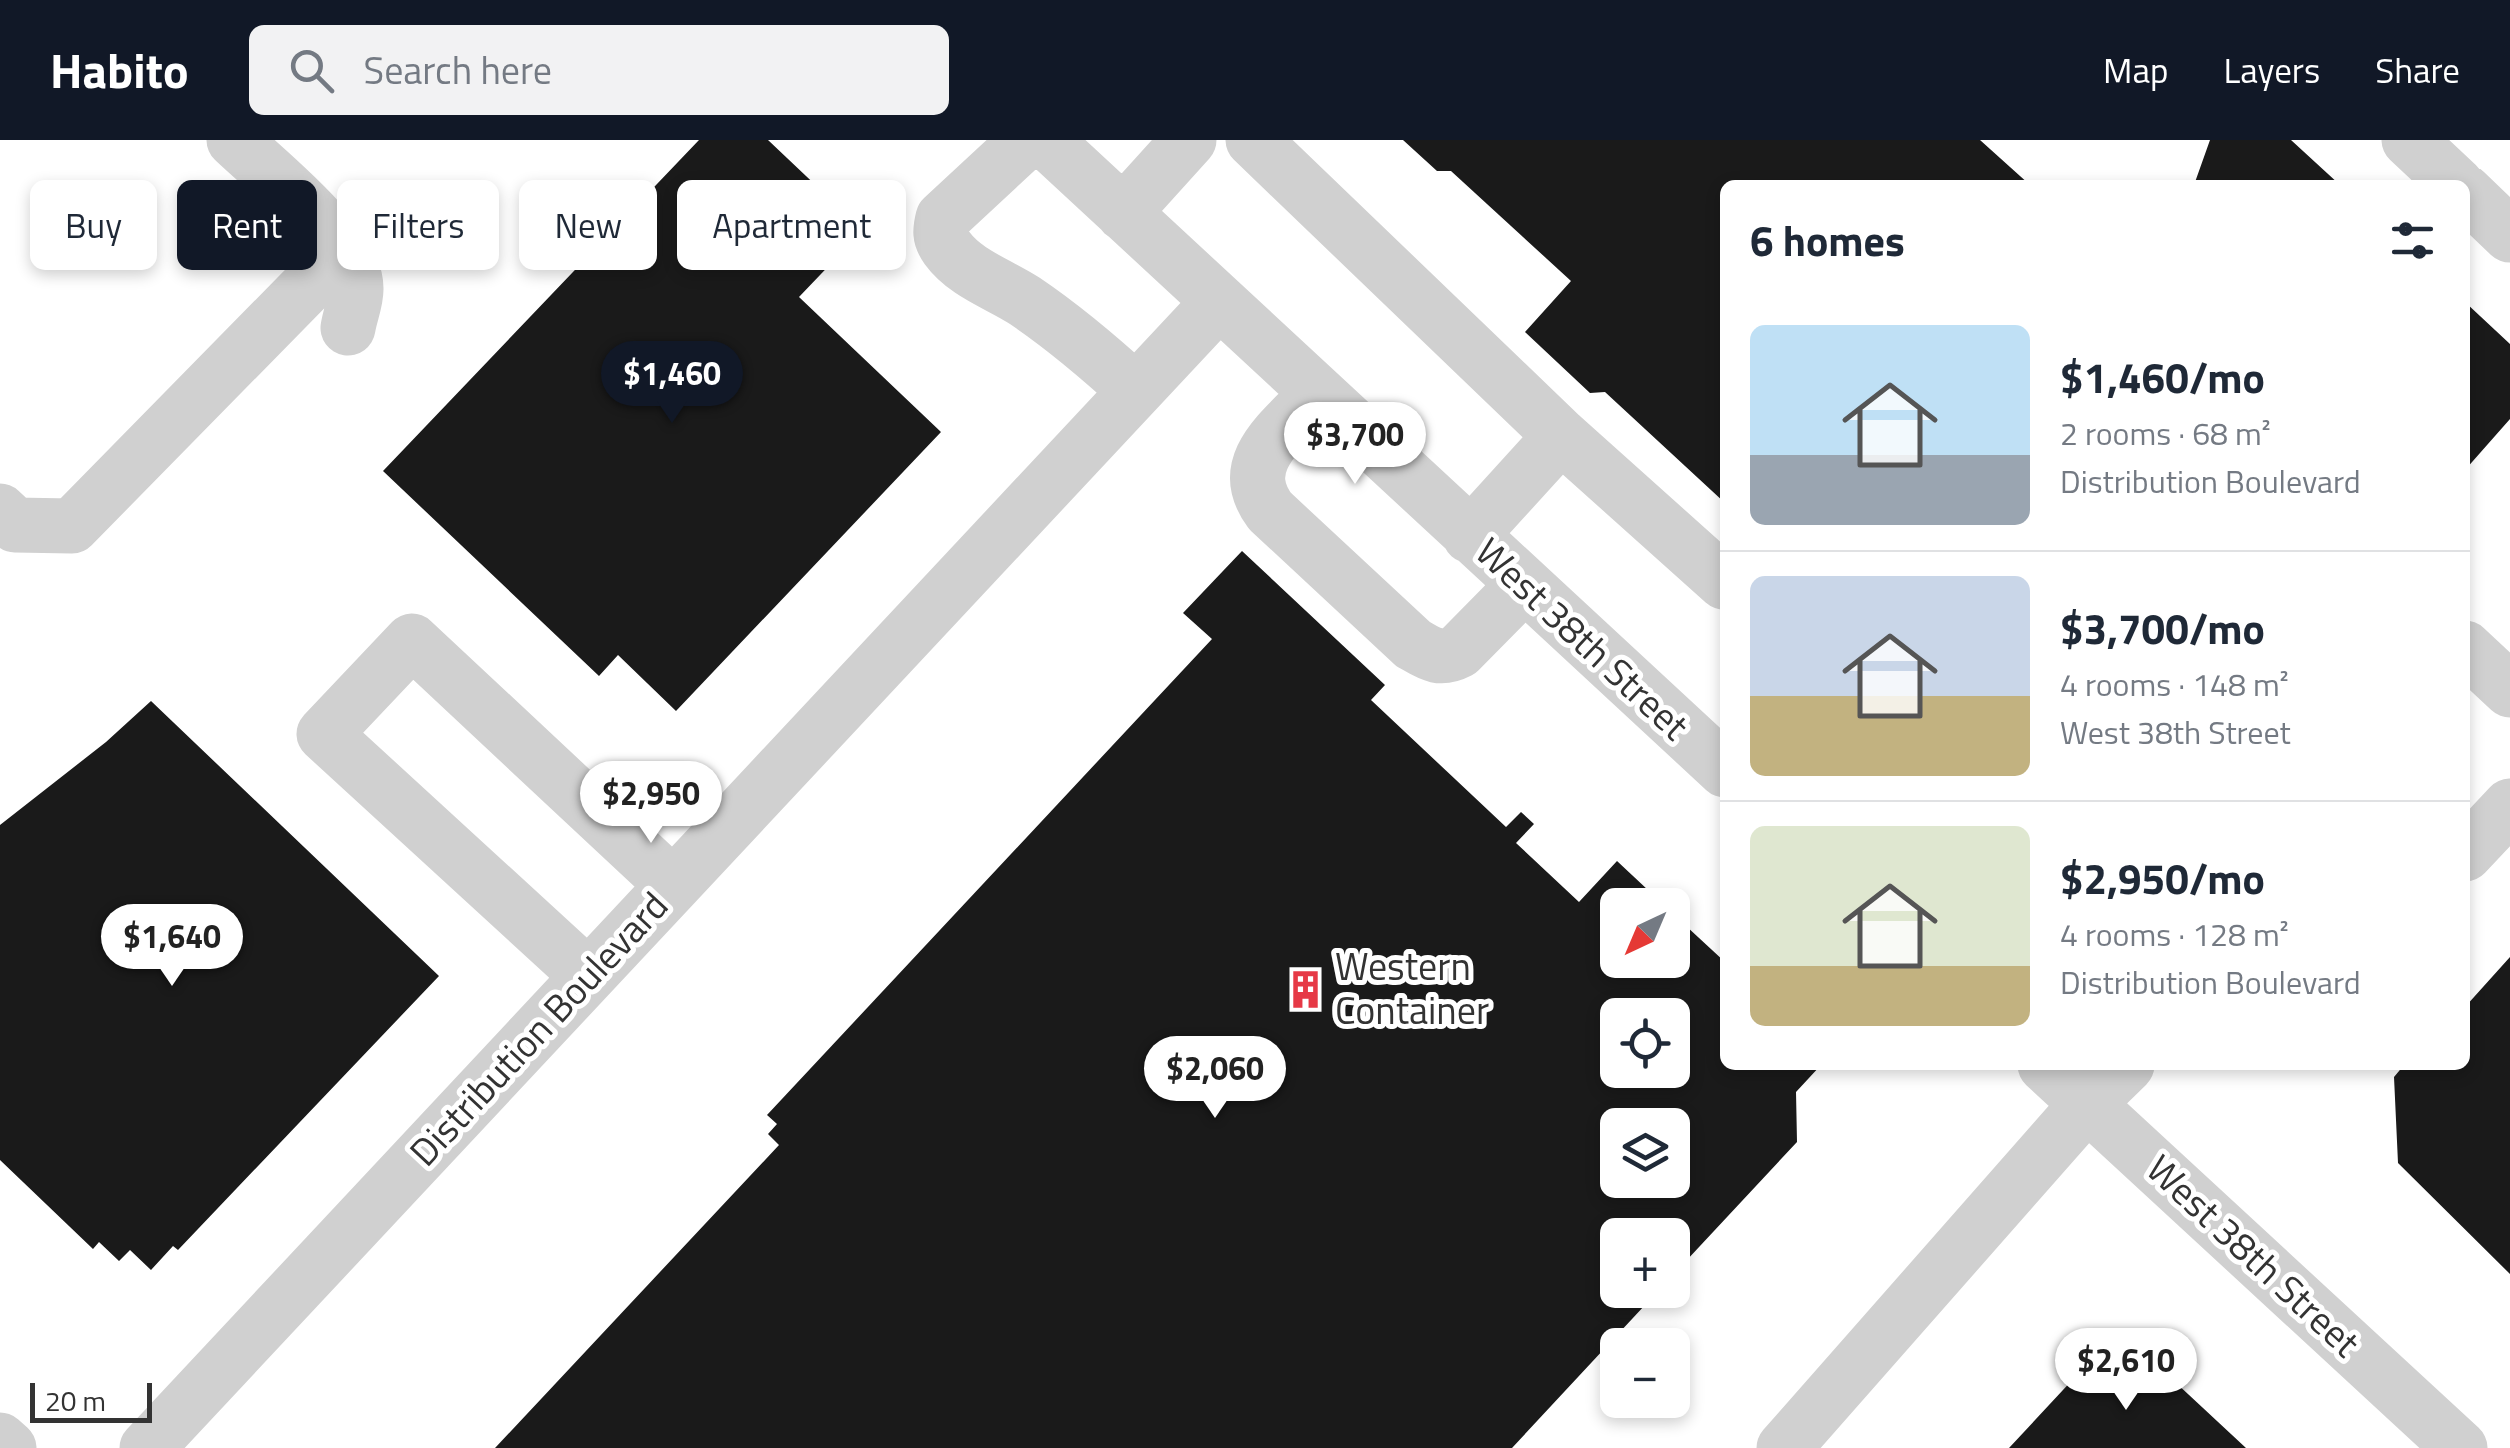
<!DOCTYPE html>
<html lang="en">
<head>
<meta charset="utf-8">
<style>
	body { margin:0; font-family:"Titillium Web",sans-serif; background:#f2f2f3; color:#1f2937; height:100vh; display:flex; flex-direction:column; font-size:38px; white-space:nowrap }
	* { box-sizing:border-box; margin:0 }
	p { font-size:32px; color:#747a83 }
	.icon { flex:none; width:55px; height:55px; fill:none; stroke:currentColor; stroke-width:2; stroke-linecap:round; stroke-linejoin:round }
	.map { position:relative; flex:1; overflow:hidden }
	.details { position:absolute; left:1720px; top:40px; width:750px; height:890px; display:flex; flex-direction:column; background:#fff; border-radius:15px; box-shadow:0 5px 15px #0003 }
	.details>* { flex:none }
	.top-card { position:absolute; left:30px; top:40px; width:950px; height:90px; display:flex; gap:20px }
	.needle { width:65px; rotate:224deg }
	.controls { position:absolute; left:1600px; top:748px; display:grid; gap:20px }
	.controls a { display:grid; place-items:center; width:90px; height:90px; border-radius:15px; background:#fff; box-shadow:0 5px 15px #0003; font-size:50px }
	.scale { position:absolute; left:30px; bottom:25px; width:122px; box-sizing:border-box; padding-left:10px; border:5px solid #333; border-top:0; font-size:28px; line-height:35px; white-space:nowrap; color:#333; -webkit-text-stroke:8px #fff; paint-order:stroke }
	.price { position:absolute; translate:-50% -85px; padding:0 22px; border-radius:35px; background:#fff; color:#222; font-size:32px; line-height:65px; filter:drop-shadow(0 2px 5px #0008) }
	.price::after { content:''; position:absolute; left:50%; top:60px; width:30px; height:22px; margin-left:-15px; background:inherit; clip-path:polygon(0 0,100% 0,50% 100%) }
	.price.active { background:#111827; color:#fff }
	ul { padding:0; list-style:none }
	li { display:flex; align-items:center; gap:30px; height:250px; padding:0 30px }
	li+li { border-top:2px solid #e0e1e3 }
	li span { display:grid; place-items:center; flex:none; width:280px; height:200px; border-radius:15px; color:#555 }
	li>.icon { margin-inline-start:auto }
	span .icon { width:120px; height:120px; fill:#fffc; stroke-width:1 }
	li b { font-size:42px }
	h2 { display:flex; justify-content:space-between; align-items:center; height:120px; padding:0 30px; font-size:42px }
	.tag { padding:0 35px; border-radius:15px; background:#fff; box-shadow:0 5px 15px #0003; font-size:35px; line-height:90px }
	.tag.active { background:#111827; color:#fff }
	header { display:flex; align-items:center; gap:60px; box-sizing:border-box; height:140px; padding:0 50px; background:#111827; color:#fff }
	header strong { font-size:48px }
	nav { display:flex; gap:55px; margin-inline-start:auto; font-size:35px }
	.search { width:700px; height:90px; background:#f2f2f3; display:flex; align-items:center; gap:25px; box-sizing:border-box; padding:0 35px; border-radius:15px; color:#747a83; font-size:38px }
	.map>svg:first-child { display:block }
</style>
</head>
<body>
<header>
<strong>Habito</strong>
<div class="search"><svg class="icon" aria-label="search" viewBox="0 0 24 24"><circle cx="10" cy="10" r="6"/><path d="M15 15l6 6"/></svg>Search here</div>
<nav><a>Map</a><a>Layers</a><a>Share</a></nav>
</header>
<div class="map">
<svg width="2510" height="1308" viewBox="0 0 2510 1308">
	<rect width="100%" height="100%" fill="#fff"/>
	<path fill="#1a1a1a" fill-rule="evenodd" d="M 699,0 L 768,0 L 863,90 L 799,157 L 941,292 L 676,571 L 618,515 L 599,536 L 383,331 Z
		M 1403,0 L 1980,0 L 2030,45 L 1725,45 L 1725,363 L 1605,252 L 1590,253 L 1525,192 L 1571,141 L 1451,31 L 1437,31 Z
		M 2210,0 L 2291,0 L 2340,45 L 2194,45 Z
		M 2465,162 L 2510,204 L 2510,279 L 2465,330 Z
		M 1242,411 L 1385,545 L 1371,560 L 1506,687 L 1521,672 L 1534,684 L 1516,703 L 1579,762 L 1617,721 L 1664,765 L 1618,765 L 1618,820 L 1672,820 L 1672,773 L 1725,822 L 1725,925 L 1821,925 L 1796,952 L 1797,1002 L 1672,1136 L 1672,1095 L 1618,1095 L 1618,1150 L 1659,1150 L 1512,1308 L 495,1308 L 779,1005 L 768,994 L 777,984 L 767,975 L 1212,499 L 1183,473 ZM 1618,875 L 1672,875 L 1672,930 L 1618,930 ZM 1618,985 L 1672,985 L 1672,1040 L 1618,1040 Z
		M 151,561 L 439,836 L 178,1110 L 173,1106 L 151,1130 L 130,1110 L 119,1121 L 99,1102 L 93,1109 L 0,1020 L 0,685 L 106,602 Z
		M 2510,817 L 2510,1134 L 2398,1023 L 2394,937 L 2404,925 L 2465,925 L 2465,867 Z
		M 2131,1201 L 2246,1308 L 2009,1308 L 2076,1236 L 2088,1247 Z"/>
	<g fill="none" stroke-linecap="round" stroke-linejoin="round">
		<path stroke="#d0d0d0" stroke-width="55" d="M 234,0 C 267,32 357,101 356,149 C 356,162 350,175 348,188
			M 1027,0 L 943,78 C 940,90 939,97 947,108 C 966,134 999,144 1025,161 C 1065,188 1100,218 1135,250
			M 1045,0 L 1725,630
			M 1253,0 L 1561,296 L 1724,442
			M 2409,0 L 2457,45
			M 2465,52 L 2510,95
			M 1123,73 L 1189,0
			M 1317,254 C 1285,289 1234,322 1270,371 L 1413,504 C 1430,514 1440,521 1459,511 L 1524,445
			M 0,371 L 15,385 L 72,386 L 342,111
			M 1470,396 L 1561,296
			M 2465,508 L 2510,550
			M 2465,714 L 2510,666
			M 588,836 L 324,594 L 412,501 L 673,745
			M 2045,925 L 2460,1308
			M 0,1300 L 9,1308
			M 147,1308 L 1218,163
			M 1784,1308 L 2087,964 L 2127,925"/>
	</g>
	<defs>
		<symbol id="building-bare" viewBox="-9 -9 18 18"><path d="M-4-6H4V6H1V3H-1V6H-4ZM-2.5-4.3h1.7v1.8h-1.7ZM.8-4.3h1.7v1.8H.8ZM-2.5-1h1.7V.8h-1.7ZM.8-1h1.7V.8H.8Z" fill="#e63946" stroke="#fff" stroke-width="2.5" paint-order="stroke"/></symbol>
	</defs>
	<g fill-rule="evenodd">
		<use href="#building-bare" x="1278" y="822" width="55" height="55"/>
	</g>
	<g text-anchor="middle" stroke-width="10" stroke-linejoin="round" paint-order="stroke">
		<g font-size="38" fill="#333" stroke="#fff">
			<text transform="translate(1582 499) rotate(43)" y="13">West 38th Street</text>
			<text transform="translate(539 889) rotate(-47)" y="13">Distribution Boulevard</text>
			<text transform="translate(2253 1116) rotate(43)" y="13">West 38th Street</text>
		</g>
		<g font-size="38" fill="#333" stroke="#fff" text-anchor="start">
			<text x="1335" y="840">Western<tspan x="1335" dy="44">Container</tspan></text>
		</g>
	</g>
</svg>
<div class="controls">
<a><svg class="needle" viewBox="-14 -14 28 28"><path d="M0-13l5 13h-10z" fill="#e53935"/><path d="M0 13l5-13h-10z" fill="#747a83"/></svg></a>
<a><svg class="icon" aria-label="locate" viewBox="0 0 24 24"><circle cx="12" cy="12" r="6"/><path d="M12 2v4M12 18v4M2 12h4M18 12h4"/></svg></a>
<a><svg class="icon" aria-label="layers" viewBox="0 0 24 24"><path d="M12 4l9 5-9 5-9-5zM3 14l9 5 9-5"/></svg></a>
<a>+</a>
<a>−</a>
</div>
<div class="scale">20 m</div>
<b class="price active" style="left:672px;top:286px">$1,460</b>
<b class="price" style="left:1355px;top:347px">$3,700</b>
<b class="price" style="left:651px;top:706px">$2,950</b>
<b class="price" style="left:172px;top:849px">$1,640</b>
<b class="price" style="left:1215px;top:981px">$2,060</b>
<b class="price" style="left:2126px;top:1273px">$2,610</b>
<div class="top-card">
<a class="tag">Buy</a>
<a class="tag active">Rent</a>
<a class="tag">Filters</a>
<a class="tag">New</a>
<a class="tag">Apartment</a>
</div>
<section class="details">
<h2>6 homes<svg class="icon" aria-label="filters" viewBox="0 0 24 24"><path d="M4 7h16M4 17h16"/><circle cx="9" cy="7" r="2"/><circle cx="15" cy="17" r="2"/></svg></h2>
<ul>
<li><span style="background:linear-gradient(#bfe0f5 65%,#9aa5b1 0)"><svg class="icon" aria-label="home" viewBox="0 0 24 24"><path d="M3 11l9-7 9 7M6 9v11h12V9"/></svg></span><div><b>$1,460/mo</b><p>2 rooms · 68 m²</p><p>Distribution Boulevard</p></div></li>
<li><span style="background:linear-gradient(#c9d6e8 60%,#c2b280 0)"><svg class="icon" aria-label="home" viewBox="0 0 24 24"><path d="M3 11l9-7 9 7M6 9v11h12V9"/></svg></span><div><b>$3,700/mo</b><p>4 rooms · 148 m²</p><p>West 38th Street</p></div></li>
<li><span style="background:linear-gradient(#dfe7d0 70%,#c2b280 0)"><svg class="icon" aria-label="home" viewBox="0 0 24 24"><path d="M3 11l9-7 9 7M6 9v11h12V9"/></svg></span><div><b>$2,950/mo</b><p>4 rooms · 128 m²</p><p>Distribution Boulevard</p></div></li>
</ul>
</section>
</div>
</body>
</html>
